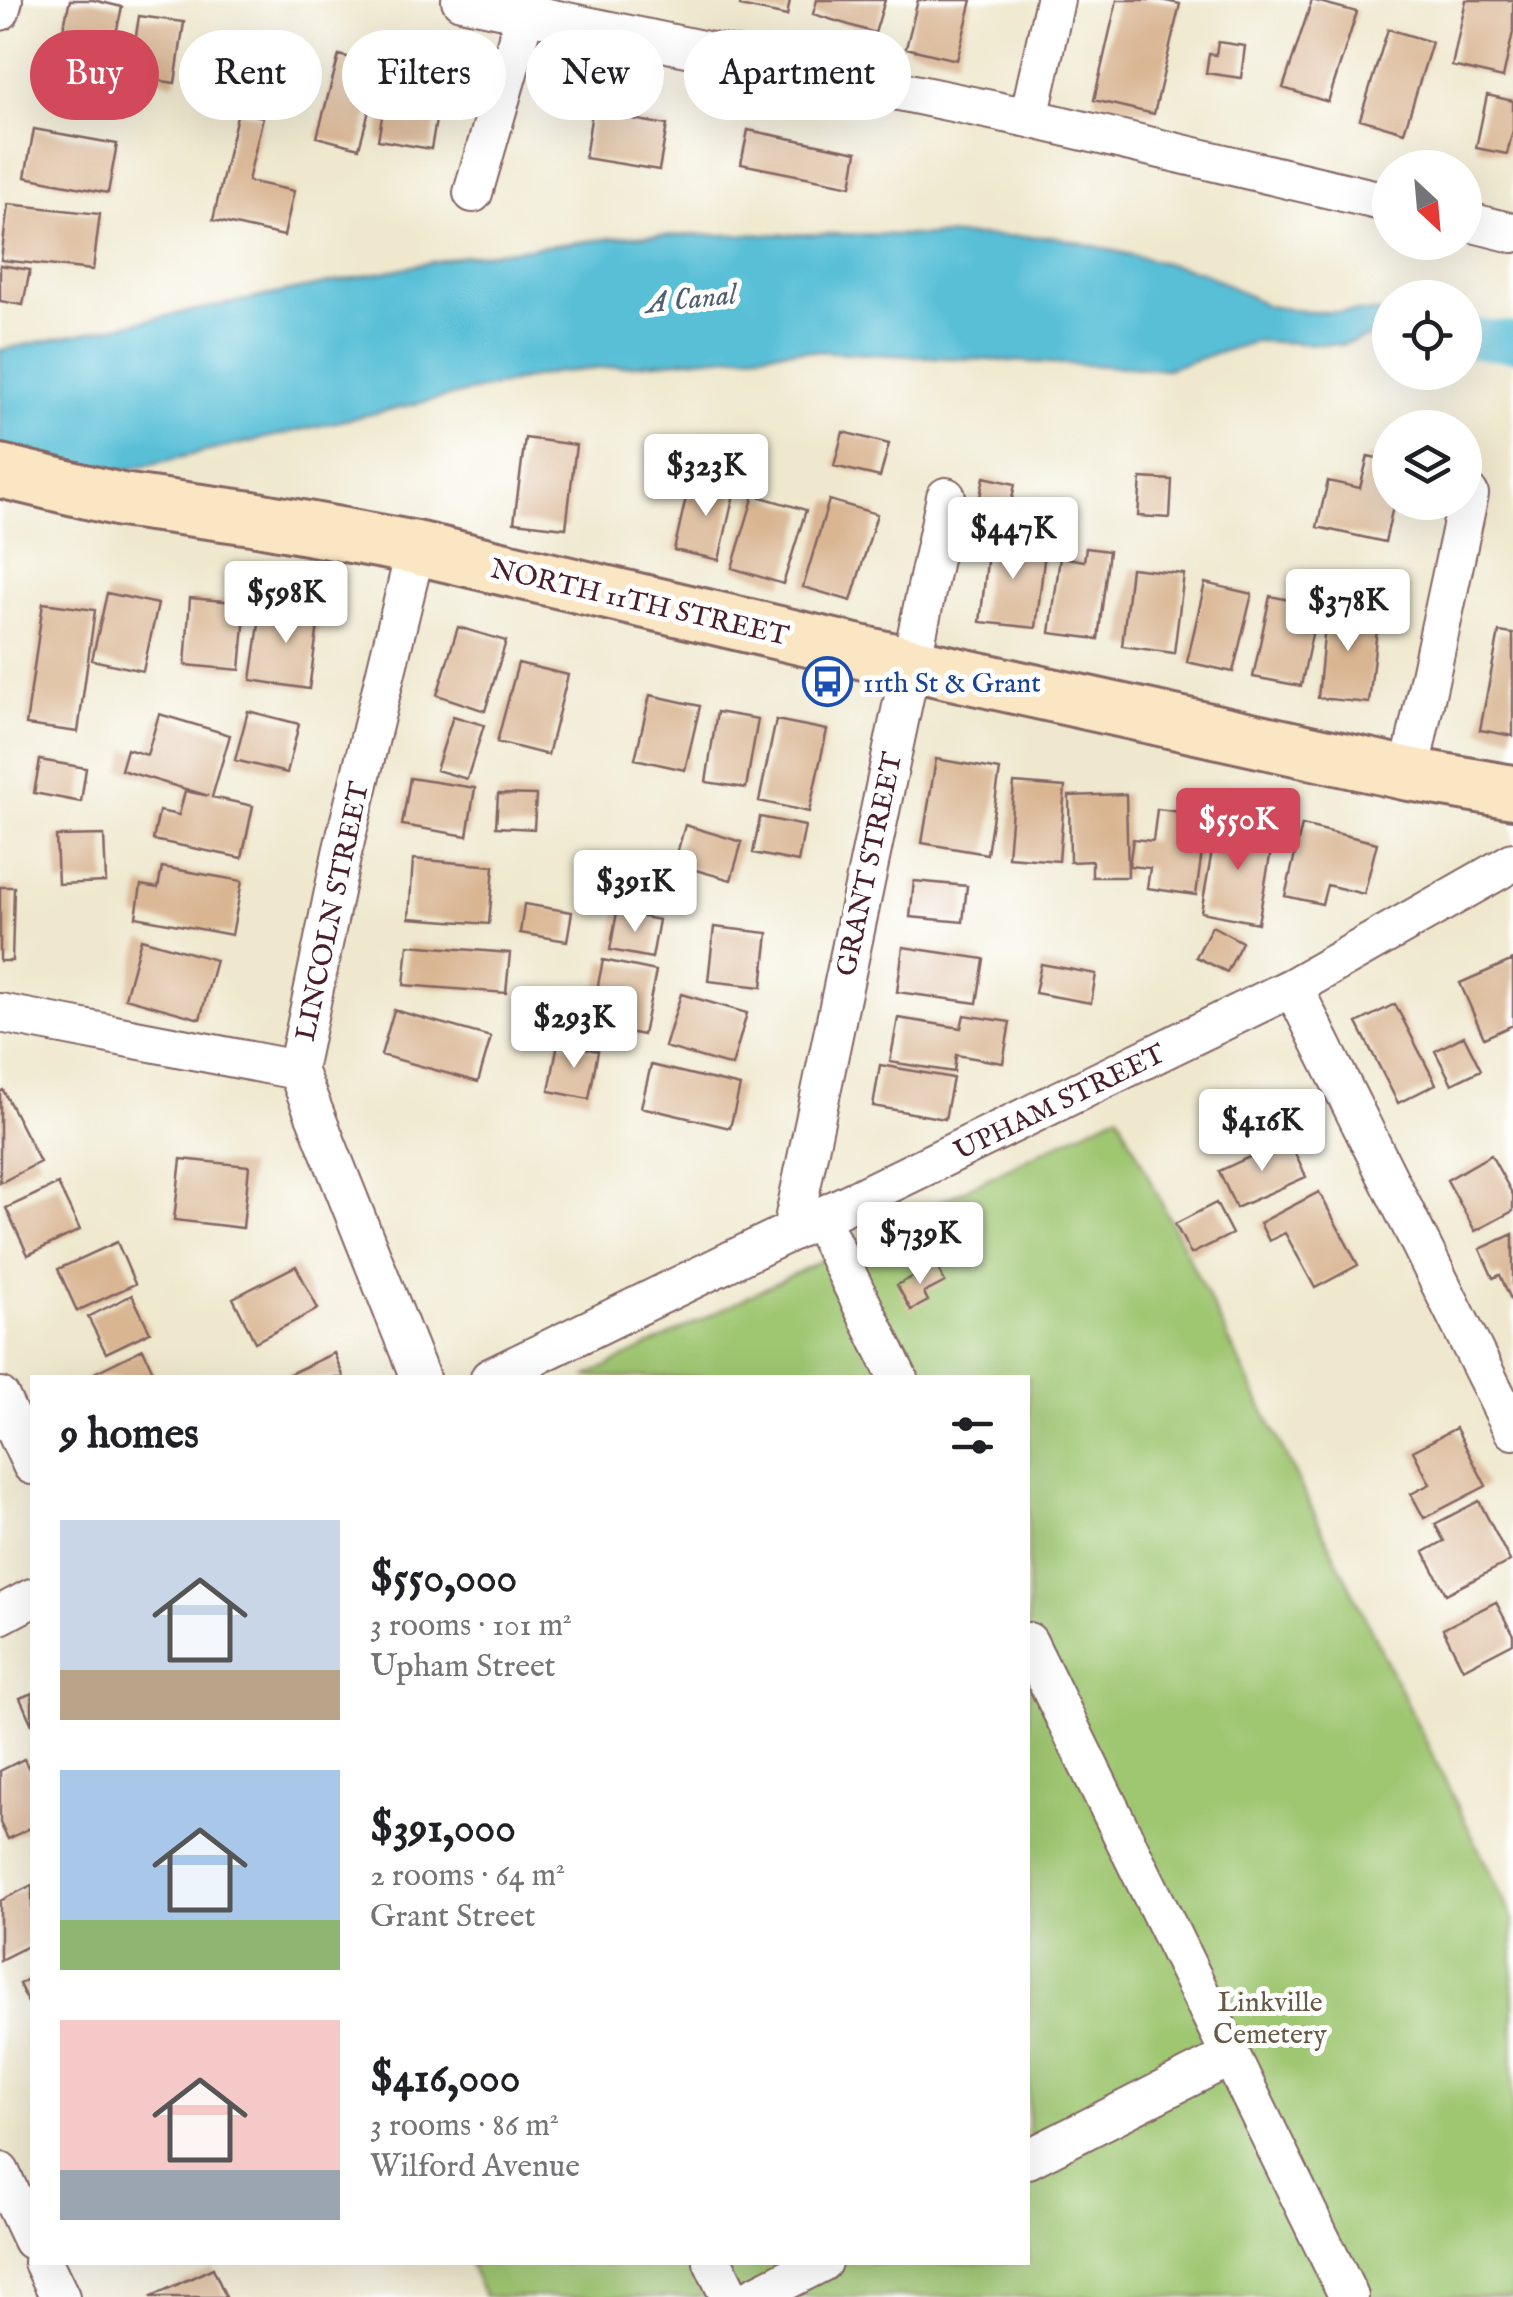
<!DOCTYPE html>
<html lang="en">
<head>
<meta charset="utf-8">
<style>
	body { margin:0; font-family:"IM FELL English",serif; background:#f6f6f6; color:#202124; height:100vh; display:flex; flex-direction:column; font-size:38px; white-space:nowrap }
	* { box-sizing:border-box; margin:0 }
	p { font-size:32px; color:#757577 }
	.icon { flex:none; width:55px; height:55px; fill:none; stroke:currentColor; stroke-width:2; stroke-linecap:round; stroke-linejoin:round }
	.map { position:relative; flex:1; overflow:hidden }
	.sheet { position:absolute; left:30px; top:1375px; width:1000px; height:890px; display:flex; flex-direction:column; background:#fff; border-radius:0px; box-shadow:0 10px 40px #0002 }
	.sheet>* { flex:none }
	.top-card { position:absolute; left:30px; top:30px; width:1000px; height:90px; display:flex; gap:20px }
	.needle { width:65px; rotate:154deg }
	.buttons { position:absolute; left:1372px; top:150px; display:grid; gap:20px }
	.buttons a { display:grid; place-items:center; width:110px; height:110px; border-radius:50%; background:#fff; box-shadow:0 10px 40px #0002; font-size:50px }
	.price { position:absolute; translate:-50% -85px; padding:0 22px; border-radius:10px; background:#fff; color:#222; font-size:32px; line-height:65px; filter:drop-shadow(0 2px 5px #0008) }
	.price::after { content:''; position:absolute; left:50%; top:60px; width:30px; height:22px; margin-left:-15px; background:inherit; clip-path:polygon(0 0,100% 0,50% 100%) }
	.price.on { background:#d1495b; color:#fff }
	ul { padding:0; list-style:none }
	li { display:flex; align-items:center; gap:30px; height:250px; padding:0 30px }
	li span { display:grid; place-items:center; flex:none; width:280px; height:200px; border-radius:0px; color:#555 }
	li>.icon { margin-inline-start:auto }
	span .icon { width:120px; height:120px; fill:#fffc; stroke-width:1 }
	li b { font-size:42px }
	h2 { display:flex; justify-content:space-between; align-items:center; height:120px; padding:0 30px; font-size:42px }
	.pill { padding:0 35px; border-radius:45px; background:#fff; box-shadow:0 10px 40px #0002; font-size:35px; line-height:90px }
	.pill.on { background:#d1495b; color:#fff }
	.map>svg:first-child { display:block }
</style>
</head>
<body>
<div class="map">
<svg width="1513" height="2297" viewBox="0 0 1513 2297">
	<rect width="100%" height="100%" fill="#fff"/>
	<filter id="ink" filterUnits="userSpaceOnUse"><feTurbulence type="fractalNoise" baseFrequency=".01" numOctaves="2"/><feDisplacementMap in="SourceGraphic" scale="20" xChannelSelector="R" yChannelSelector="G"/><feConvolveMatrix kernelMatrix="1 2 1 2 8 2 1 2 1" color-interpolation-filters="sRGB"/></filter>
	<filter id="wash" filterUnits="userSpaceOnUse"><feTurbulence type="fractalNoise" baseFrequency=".0048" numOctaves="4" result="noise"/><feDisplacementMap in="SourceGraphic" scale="40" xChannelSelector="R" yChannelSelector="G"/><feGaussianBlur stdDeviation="2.25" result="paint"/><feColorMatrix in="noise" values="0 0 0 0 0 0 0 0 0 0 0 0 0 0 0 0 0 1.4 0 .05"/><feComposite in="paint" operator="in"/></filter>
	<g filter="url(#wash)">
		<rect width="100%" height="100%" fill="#efe8ce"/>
		<path fill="#9fc671" stroke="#74724e" stroke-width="2.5" d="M 1118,1114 L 1513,1919 L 1513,2297 L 485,2297 L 469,2263 L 1028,2262 L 1028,1378 L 585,1377 Z"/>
		<path fill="#59bfd7" stroke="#526f81" stroke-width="2.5" d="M 828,234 L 1056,237 L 1202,272 L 1268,306 L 1309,312 L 1379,312 L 1389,331 L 1342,345 L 1256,341 L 1166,369 L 791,350 L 552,373 L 59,485 L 0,496 L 0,350 L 457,257 L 629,236 Z"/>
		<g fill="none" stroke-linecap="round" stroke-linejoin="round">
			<path stroke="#59bfd7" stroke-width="40" d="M 1465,338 L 1513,342"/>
		</g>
		<g id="blocks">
			<path fill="#d9b592" d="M 70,0 L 93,0 L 122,7 L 105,82 L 53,71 Z
				M 741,0 L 790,0 L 787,16 L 740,6 Z
				M 817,0 L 885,0 L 875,33 L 813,14 Z
				M 918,0 L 972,0 L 957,60 L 906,48 Z
				M 1117,0 L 1161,0 L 1180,4 L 1154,114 L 1094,100 Z
				M 1312,0 L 1357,12 L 1328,102 L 1283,88 Z
				M 1466,0 L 1513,0 L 1513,32 L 1503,78 L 1452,66 Z
				M 139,16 L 184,22 L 175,83 L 130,76 Z
				M 1388,29 L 1432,42 L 1404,132 L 1360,119 Z
				M 1218,42 L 1245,46 L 1241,78 L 1206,73 L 1209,54 L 1216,55 Z
				M 339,55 L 381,66 L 359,148 L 317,137 Z
				M 391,65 L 444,74 L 431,149 L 378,140 Z
				M 1487,95 L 1513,101 L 1513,130 L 1507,154 L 1476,148 Z
				M 238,111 L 263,117 L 248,181 L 294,191 L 284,236 L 213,220 Z
				M 592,112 L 667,125 L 659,170 L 585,158 Z
				M 34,129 L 117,144 L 108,193 L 25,177 Z
				M 748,130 L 857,152 L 851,186 L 741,164 Z
				M 8,204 L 100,214 L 93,270 L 1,260 Z
				M 0,265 L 30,270 L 23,305 L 0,301 Z
				M 843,432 L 889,444 L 880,477 L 834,466 Z
				M 525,438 L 576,445 L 566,528 L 514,522 Z
				M 1368,456 L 1390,461 L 1390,502 L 1394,502 L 1385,542 L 1317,527 L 1328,481 L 1360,488 Z
				M 709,475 L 737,481 L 719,560 L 674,550 L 687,493 L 705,497 Z
				M 984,477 L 1015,484 L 1007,523 L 976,517 Z
				M 1141,478 L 1172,480 L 1170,518 L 1138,516 Z
				M 754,495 L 806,510 L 783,584 L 732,568 Z
				M 829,500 L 877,514 L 851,601 L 803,587 Z
				M 990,536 L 1046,543 L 1036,628 L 980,622 Z
				M 1086,548 L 1109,551 L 1098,639 L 1050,633 L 1060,557 L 1084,561 Z
				M 1131,568 L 1184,574 L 1174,653 L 1122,646 Z
				M 1205,583 L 1252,594 L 1233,672 L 1187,662 Z
				M 107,593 L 158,604 L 143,671 L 92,660 Z
				M 1270,596 L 1318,606 L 1301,686 L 1253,677 Z
				M 190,598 L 246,603 L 240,670 L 185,665 Z
				M 43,603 L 95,610 L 78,732 L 26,725 Z
				M 262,603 L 320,611 L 309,689 L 251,680 Z
				M 1327,605 L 1379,610 L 1369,703 L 1318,698 Z
				M 458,627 L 506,641 L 485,711 L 437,695 Z
				M 1499,632 L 1513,634 L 1513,736 L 1480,730 Z
				M 518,663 L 568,675 L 548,755 L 497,742 Z
				M 650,695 L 700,706 L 685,770 L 635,759 Z
				M 248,711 L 299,724 L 287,773 L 235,760 Z
				M 717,712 L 758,719 L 746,788 L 706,782 Z
				M 159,714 L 230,735 L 212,797 L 253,806 L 242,858 L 153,840 L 159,811 L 179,815 L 185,791 L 209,796 L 121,770 L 127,749 L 147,755 Z
				M 453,716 L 484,725 L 467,779 L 436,770 Z
				M 776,720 L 827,730 L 809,812 L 759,801 Z
				M 936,759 L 1000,770 L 987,854 L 922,843 Z
				M 40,760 L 86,768 L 81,802 L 34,793 Z
				M 410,778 L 475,788 L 467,836 L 402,825 Z
				M 1014,783 L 1065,787 L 1059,861 L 1008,857 Z
				M 498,794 L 536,795 L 534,829 L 496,827 Z
				M 1126,794 L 1128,877 L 1092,877 L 1092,861 L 1070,862 L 1069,796 Z
				M 1157,809 L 1207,815 L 1196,895 L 1147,888 L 1150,868 L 1129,866 L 1133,839 L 1153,841 Z
				M 760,817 L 805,826 L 798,862 L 753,853 Z
				M 1217,823 L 1274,834 L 1258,923 L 1201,912 Z
				M 685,825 L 742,842 L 731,880 L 674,864 Z
				M 1302,825 L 1377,843 L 1364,894 L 1327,885 L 1322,904 L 1285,896 Z
				M 104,835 L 106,882 L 58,884 L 56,836 Z
				M 413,859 L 494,866 L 489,924 L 409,918 Z
				M 162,867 L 242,881 L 232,935 L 136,917 L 141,885 L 158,888 Z
				M 914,881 L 967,886 L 963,922 L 910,917 Z
				M 0,887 L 14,887 L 12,961 L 0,961 Z
				M 524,904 L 572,912 L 567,941 L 520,933 Z
				M 617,912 L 659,920 L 652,958 L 610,950 Z
				M 1212,926 L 1242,942 L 1227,972 L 1196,957 Z
				M 714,927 L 768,933 L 762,987 L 708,981 Z
				M 141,939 L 216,960 L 200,1019 L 125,998 Z
				M 408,945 L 510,953 L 506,993 L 404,985 Z
				M 903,947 L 984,959 L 977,1003 L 897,992 Z
				M 603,960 L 656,971 L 643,1035 L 590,1024 Z
				M 1513,960 L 1513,1025 L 1484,1038 L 1460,983 Z
				M 1041,964 L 1096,974 L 1091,1003 L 1035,993 Z
				M 681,994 L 747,1013 L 732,1066 L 665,1047 Z
				M 1395,1004 L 1436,1084 L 1398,1103 L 1357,1023 Z
				M 394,1010 L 491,1037 L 478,1082 L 381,1055 Z
				M 964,1015 L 1010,1022 L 1003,1063 L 956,1055 L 954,1072 L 890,1062 L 898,1018 L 961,1028 Z
				M 1464,1036 L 1481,1070 L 1452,1084 L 1435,1051 Z
				M 558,1043 L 598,1051 L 589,1099 L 549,1091 Z
				M 651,1065 L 740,1086 L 730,1128 L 641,1107 Z
				M 880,1065 L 953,1078 L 945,1119 L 873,1106 Z
				M 3,1090 L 40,1162 L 0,1183 L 0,1092 Z
				M 1288,1139 L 1306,1177 L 1236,1208 L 1219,1171 Z
				M 1491,1155 L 1513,1195 L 1513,1211 L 1475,1231 L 1447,1180 Z
				M 181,1159 L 249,1166 L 243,1228 L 174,1220 Z
				M 58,1184 L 80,1230 L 28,1255 L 6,1208 Z
				M 1319,1192 L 1358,1265 L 1315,1288 L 1285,1233 L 1269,1241 L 1260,1223 Z
				M 1216,1203 L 1232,1234 L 1191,1254 L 1175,1224 Z
				M 1513,1234 L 1513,1304 L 1500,1275 L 1493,1278 L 1480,1249 Z
				M 117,1242 L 135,1284 L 77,1311 L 58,1269 Z
				M 936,1265 L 945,1282 L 924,1293 L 928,1301 L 911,1310 L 897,1285 Z
				M 296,1266 L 318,1309 L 255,1342 L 233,1298 Z
				M 132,1295 L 150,1332 L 106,1353 L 88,1317 Z
				M 143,1349 L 156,1378 L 84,1378 Z
				M 334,1353 L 344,1378 L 281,1378 Z
				M 1456,1428 L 1486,1486 L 1424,1518 L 1411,1494 L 1430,1484 L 1413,1451 Z
				M 1479,1501 L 1510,1561 L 1446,1594 L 1424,1552 L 1444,1541 L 1435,1524 Z
				M 1496,1602 L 1513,1635 L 1513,1643 L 1463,1669 L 1443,1629 Z
				M 32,1693 L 32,1725 L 20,1698 Z
				M 24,1759 L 32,1775 L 32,1827 L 8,1839 L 0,1823 L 0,1771 Z
				M 32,1885 L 32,1944 L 0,1960 L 0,1901 Z
				M 32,1977 L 32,2011 L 19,1984 Z
				M 213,2268 L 226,2297 L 150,2297 Z"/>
		</g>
	</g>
	<g filter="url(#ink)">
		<use href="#blocks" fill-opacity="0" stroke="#846564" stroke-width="2.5"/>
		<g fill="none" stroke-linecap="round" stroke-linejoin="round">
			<defs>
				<path id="minor" d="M 461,0 L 1029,118 L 1390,203
					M 0,11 L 3,0
					M 1029,118 L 1055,0
					M 473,193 L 529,0
					M 1465,221 L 1513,233
					M 416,548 L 342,853 L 297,1070 L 420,1378
					M 1409,774 L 1469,494
					M 1293,987 L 1513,1430
					M 0,1013 L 297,1070
					M 819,1217 L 898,1378
					M 792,1230 L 946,497
					M 490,1378 L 1293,987 L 1513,862
					M 0,1397 L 32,1465
					M 0,1615 L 32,1598
					M 1028,1642 L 1349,2297
					M 1028,2159 L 1231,2056
					M 0,2172 L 32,2240
					M 43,2262 L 60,2297
					M 713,2262 L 730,2297
					M 753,2297 L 822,2262"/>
				<path id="secondary" d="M 0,471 L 121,500 L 252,518 L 416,548 L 911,664 L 1409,774 L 1513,792"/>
			</defs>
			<use href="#minor" stroke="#846564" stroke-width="42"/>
			<use href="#secondary" stroke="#846564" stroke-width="58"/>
			<use href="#minor" stroke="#fff" stroke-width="38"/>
			<use href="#secondary" stroke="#fbe6c4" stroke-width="52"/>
		</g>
	</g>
	<defs>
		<symbol id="bus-ring" viewBox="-11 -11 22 22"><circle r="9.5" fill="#fff" stroke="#1a4fb4" stroke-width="1.5"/><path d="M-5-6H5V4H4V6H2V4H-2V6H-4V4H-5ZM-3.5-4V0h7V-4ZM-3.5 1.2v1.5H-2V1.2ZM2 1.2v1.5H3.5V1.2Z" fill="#1a4fb4"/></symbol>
	</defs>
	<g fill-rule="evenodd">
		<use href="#bus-ring" x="800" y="654" width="55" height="55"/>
	</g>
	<g text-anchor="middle" stroke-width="10" stroke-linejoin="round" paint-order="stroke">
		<g font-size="28" fill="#4a1f2b" stroke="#fff">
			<text transform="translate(640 601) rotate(13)" y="10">NORTH 11TH STREET</text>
			<text transform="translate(868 864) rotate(-78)" y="10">GRANT STREET</text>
			<text transform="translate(331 911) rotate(-78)" y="10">LINCOLN STREET</text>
			<text transform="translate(1059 1101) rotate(-26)" y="10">UPHAM STREET</text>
		</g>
		<g font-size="28" fill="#164399" stroke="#fff" text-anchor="start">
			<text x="863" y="692">11th St &amp; Grant</text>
		</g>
		<g font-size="28" fill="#685944" stroke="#fff">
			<text x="1270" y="2011">Linkville<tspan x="1270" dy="32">Cemetery</tspan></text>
		</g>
		<g font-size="30" font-style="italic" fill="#505f70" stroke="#fff">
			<text transform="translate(691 298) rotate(-6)" y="10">A Canal</text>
		</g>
	</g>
</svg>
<div class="buttons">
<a><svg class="needle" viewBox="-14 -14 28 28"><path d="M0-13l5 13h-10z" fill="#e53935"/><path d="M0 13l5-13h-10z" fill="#757577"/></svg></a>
<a><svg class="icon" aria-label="locate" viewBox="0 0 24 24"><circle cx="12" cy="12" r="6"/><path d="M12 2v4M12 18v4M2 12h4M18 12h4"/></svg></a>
<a><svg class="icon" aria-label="layers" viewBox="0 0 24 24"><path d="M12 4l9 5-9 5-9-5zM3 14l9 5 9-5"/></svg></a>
</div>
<b class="price" style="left:706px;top:519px">$323K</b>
<b class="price" style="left:1013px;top:582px">$447K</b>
<b class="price" style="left:286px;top:646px">$598K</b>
<b class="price" style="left:1348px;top:654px">$378K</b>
<b class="price on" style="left:1238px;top:873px">$550K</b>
<b class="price" style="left:635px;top:935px">$391K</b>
<b class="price" style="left:574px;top:1071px">$293K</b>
<b class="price" style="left:1262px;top:1174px">$416K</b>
<b class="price" style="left:920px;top:1287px">$739K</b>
<div class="top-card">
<a class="pill on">Buy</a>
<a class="pill">Rent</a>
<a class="pill">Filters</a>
<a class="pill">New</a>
<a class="pill">Apartment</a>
</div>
<section class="sheet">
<h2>9 homes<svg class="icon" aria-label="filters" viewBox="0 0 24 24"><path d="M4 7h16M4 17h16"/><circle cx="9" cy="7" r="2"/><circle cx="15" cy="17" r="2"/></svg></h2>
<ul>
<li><span style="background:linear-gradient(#c9d6e8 75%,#b9a48a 0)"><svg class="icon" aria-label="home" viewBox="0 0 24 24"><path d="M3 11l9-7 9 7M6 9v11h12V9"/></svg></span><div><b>$550,000</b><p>3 rooms · 101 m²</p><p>Upham Street</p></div></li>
<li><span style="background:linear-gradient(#a9c7e8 75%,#8fb573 0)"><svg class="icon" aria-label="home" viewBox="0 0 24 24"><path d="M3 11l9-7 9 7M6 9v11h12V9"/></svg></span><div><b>$391,000</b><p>2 rooms · 64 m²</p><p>Grant Street</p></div></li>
<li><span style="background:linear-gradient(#f6c9c9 75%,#9aa5b1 0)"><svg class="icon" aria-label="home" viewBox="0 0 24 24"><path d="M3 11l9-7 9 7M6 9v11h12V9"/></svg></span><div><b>$416,000</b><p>3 rooms · 86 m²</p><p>Wilford Avenue</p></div></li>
</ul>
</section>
</div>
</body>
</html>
